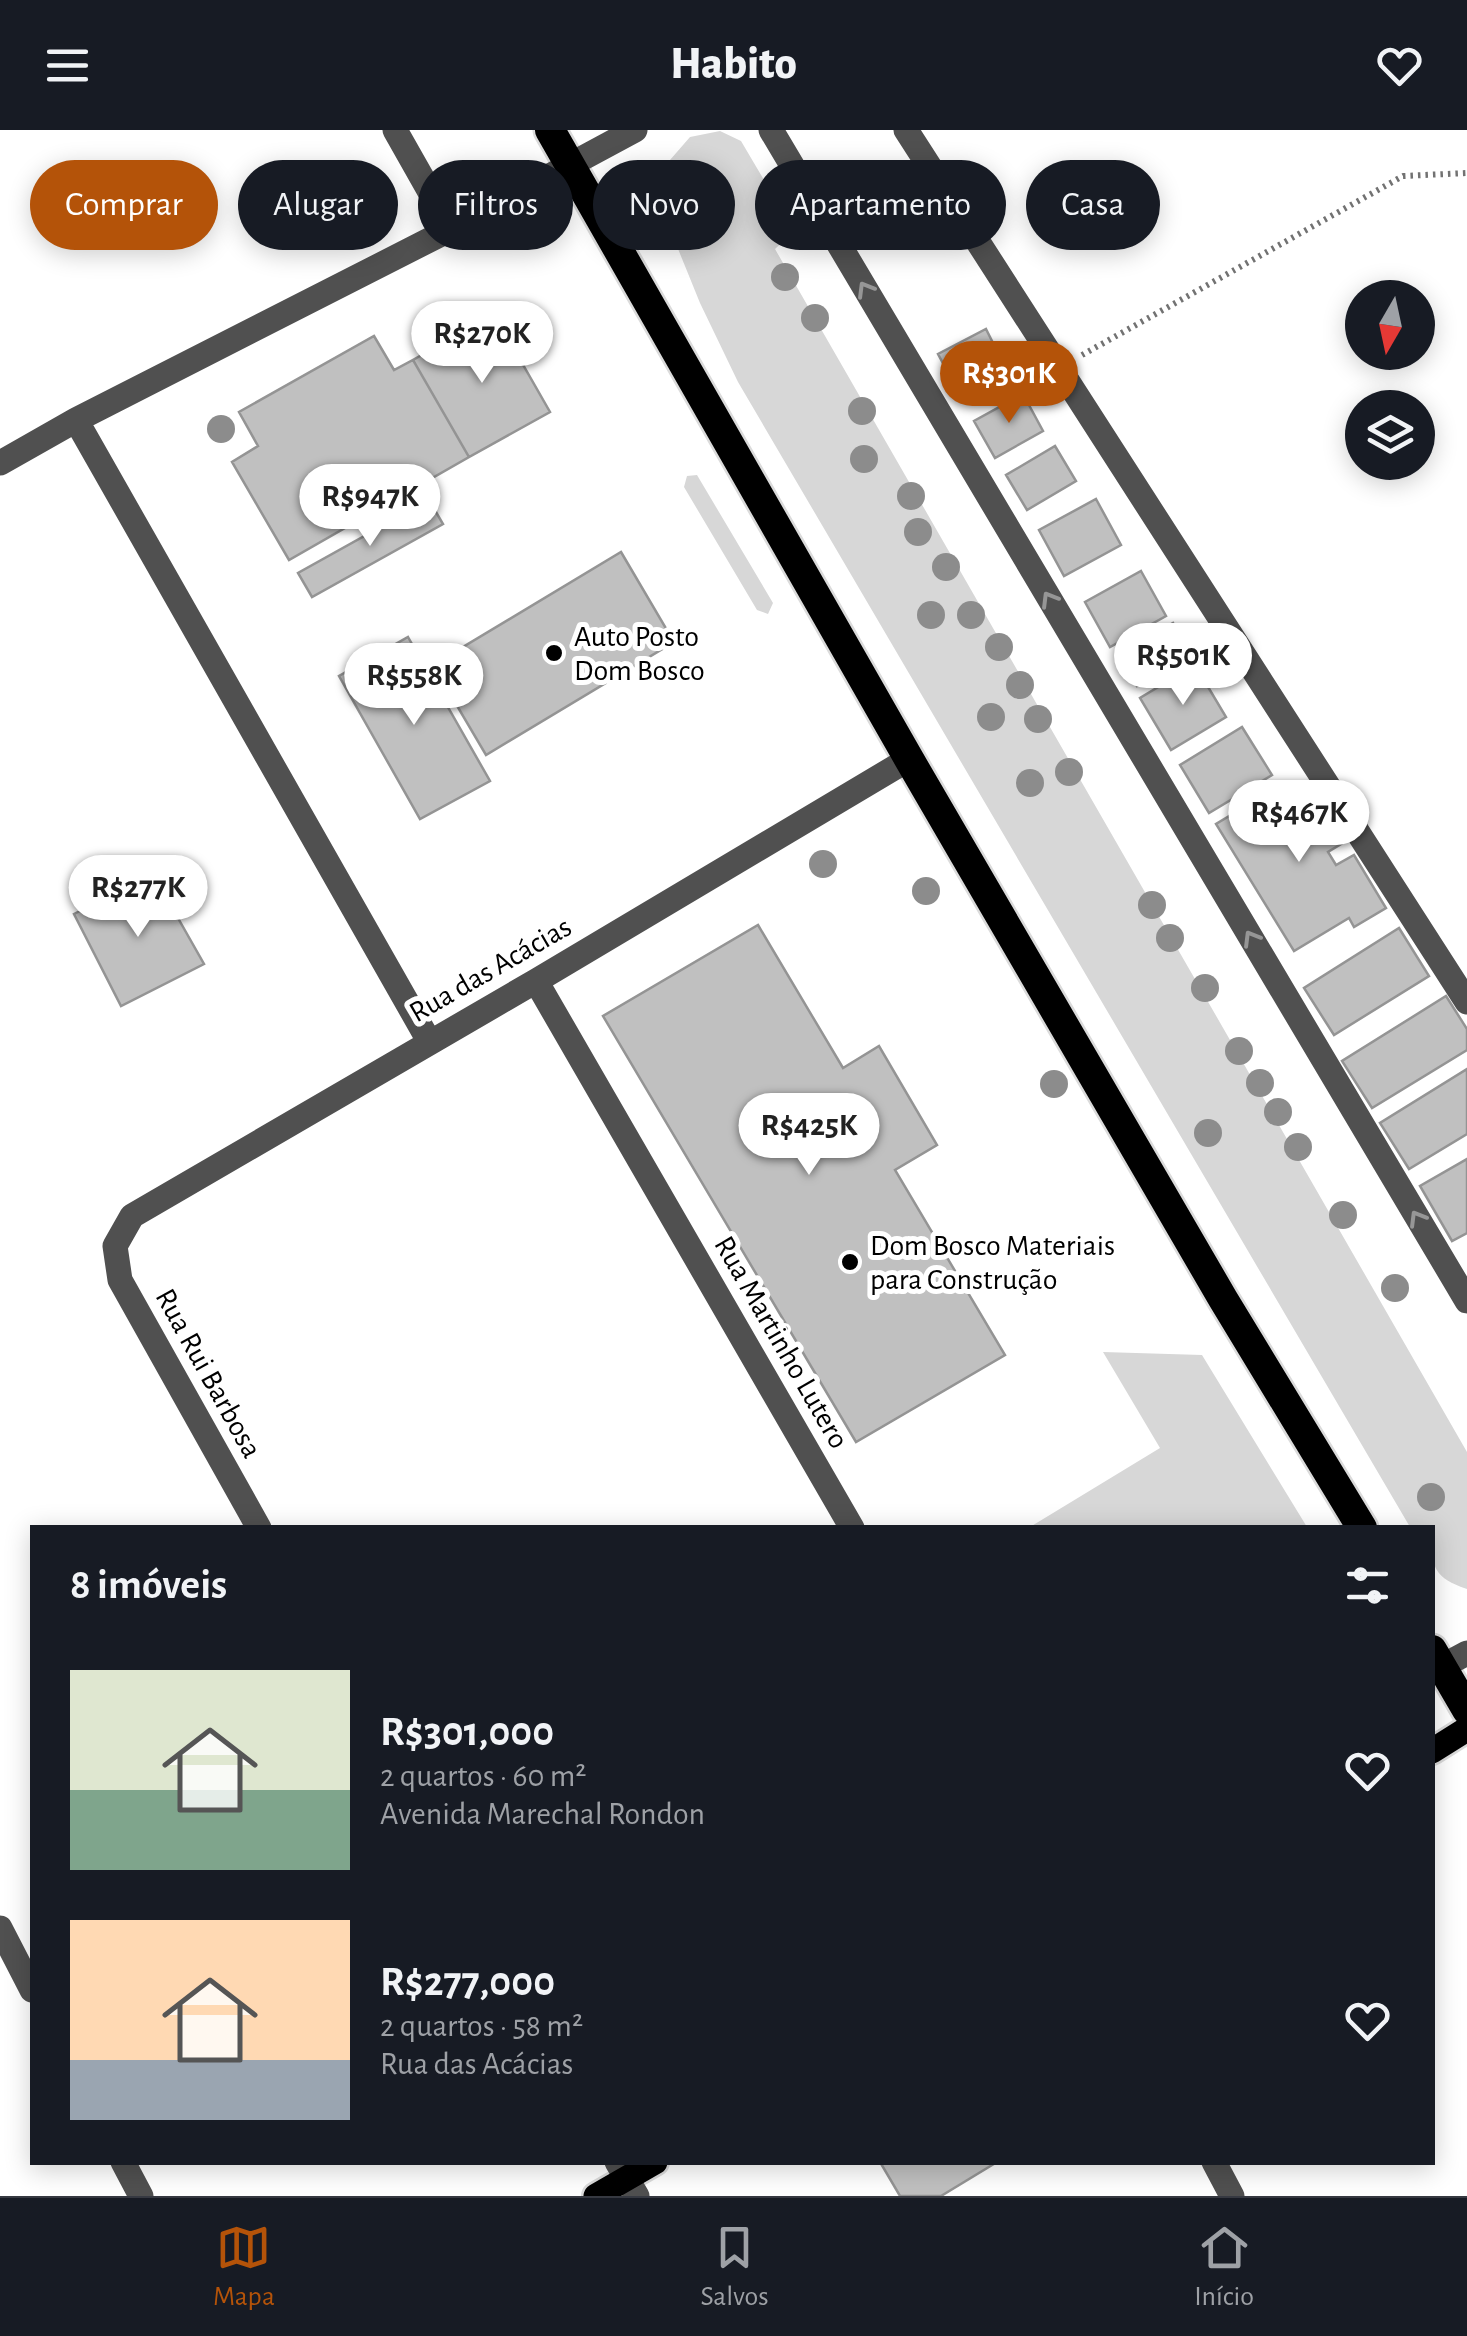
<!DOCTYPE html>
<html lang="pt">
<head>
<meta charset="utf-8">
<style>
	body { margin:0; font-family:"Alegreya Sans",sans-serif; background:#242831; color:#f1f3f6; height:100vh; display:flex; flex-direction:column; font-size:38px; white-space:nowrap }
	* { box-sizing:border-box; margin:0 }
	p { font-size:32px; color:#9ea1a6 }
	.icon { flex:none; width:55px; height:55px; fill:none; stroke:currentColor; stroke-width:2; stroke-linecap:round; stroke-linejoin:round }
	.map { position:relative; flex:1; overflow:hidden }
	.side { position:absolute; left:30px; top:1395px; width:1405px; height:640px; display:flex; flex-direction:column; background:#171b24; border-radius:0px; box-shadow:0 5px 25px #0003 }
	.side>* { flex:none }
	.banner { position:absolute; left:30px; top:30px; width:1408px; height:90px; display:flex; gap:20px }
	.needle { width:65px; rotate:189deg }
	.tools { position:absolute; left:1345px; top:150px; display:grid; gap:20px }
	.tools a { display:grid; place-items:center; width:90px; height:90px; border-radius:50%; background:#171b24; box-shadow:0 5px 25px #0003; font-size:50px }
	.price { position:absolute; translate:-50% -85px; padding:0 22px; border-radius:35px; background:#fff; color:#222; font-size:32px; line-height:65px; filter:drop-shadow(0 2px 5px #0008) }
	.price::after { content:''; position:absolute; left:50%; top:60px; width:30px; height:22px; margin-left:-15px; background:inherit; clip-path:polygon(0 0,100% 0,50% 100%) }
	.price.active { background:#b45309; color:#fff }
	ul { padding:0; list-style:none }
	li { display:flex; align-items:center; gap:30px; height:250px; padding:0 40px }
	li span { display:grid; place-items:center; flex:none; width:280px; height:200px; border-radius:0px; color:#555 }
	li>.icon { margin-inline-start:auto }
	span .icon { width:120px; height:120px; fill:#fffc; stroke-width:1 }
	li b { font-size:42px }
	h2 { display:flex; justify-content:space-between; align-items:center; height:120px; padding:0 40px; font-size:42px }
	.tag { padding:0 35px; border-radius:45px; background:#171b24; box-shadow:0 5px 25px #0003; font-size:35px; line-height:90px }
	.tag.active { background:#b45309; color:#fff }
	header { display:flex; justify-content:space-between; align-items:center; height:130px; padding:0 40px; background:#171b24; font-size:45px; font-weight:800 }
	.tab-bar { display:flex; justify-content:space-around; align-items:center; height:140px; border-top:2px solid #363941; background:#171b24; font-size:28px; color:#9ea1a6 }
	.tab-bar a { display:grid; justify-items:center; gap:5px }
	.tab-bar .active { color:#b45309 }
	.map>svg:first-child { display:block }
</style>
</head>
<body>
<header><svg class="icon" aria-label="menu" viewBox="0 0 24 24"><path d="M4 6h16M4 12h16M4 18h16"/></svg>Habito<svg class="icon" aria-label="heart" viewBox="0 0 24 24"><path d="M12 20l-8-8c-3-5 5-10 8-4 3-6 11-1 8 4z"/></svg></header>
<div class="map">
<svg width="1467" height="2066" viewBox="0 0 1467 2066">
	<rect width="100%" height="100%" fill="#fff"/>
	<path fill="#d7d7d7" d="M 720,1 L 741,11 L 794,101 L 775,119 L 1467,1322 L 1467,1459 C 1429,1446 1432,1433 1432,1398 L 1410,1397 L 738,252 L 700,173 L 672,104 L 663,62 L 670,30 L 690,7 Z
		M 697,345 L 773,473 L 768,484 L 757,480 L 684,357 L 687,346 Z
		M 1103,1222 L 1202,1225 L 1307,1397 L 1030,1397 L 1160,1318 Z"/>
	<path fill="#c0c0c0" stroke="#949494" stroke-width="2.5" d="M 494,184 L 550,282 L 469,327 L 413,230 Z
		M 986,199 L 1006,239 L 959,263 L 938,224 Z
		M 374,206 L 394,240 L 413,230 L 469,327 L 289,430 L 232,332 L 258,316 L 239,282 Z
		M 1023,264 L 1043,301 L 995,328 L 974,291 Z
		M 1055,316 L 1076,351 L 1027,380 L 1006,345 Z
		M 1096,369 L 1121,415 L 1064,446 L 1039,400 Z
		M 429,370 L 443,394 L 312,467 L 298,443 Z
		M 621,422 L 674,512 L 486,625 L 433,535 Z
		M 1141,441 L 1166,486 L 1110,517 L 1085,472 Z
		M 1173,493 L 1191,524 L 1137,556 L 1118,525 Z
		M 408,507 L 490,651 L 420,689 L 339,546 Z
		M 1195,535 L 1226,587 L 1171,620 L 1140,568 Z
		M 1242,597 L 1272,645 L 1209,683 L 1180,635 Z
		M 1286,652 L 1297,669 L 1314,658 L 1346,711 L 1328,722 L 1336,735 L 1354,725 L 1386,778 L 1354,797 L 1349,788 L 1294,821 L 1216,694 Z
		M 153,744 L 204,834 L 121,876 L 74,784 Z
		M 758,795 L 843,938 L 879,916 L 937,1015 L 895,1040 L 1005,1225 L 856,1312 L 603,886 Z
		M 1399,798 L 1429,846 L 1334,905 L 1304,858 Z
		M 1446,866 L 1467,899 L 1467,920 L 1372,978 L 1342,931 Z
		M 1467,939 L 1467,1004 L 1409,1039 L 1380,993 Z
		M 1467,1029 L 1467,1103 L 1452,1111 L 1420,1056 Z
		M 880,2032 L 997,2032 L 941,2066 L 900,2066 Z"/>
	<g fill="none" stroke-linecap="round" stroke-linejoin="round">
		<defs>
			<path id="major" d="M 1432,1621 L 1467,1599
				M 596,2066 L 655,2032"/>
			<path id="highway" d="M 550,0 L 909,629 L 1223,1169 L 1362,1398
				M 1432,1520 L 1467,1580"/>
		</defs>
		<use href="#major" stroke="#dbdbdb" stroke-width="30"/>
		<use href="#highway" stroke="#dbdbdb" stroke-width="35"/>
		<path stroke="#727272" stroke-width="6" stroke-dasharray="2.5 5" stroke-linecap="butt" d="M 1082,225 L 1403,46 L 1467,43"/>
		<path stroke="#505050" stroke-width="25" d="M 395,0 L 451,99
			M 771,0 L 1467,1171
			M 906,0 L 1467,872
			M 76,290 L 429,911
			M 0,333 L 76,290 L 451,99 L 635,0
			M 536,851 L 852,1398
			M 259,1398 L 120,1150 L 115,1116 L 132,1086 L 536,851 L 909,629
			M 1441,1537 L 1467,1523
			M 0,1798 L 32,1860
			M 123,2032 L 141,2066
			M 617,2032 L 637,2066
			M 1214,2032 L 1232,2066"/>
		<use href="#major" stroke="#000" stroke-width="25"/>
		<use href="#highway" stroke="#000" stroke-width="30"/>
	</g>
	<g fill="#8c8c8c">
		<circle cx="785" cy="147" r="14"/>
		<circle cx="815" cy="188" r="14"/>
		<circle cx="862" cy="281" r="14"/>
		<circle cx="221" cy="299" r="14"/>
		<circle cx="864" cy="329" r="14"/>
		<circle cx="911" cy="366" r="14"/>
		<circle cx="918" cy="402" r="14"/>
		<circle cx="946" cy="437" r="14"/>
		<circle cx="931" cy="485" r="14"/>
		<circle cx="971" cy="485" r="14"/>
		<circle cx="999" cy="517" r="14"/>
		<circle cx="1020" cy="555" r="14"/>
		<circle cx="991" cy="587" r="14"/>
		<circle cx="1038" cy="589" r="14"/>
		<circle cx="1069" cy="642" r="14"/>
		<circle cx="1030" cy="653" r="14"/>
		<circle cx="823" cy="734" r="14"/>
		<circle cx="926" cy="761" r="14"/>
		<circle cx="1152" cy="775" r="14"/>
		<circle cx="1170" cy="808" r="14"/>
		<circle cx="1205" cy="858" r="14"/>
		<circle cx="1239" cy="921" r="14"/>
		<circle cx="1260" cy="953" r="14"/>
		<circle cx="1054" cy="954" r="14"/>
		<circle cx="1278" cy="982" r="14"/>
		<circle cx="1208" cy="1003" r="14"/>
		<circle cx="1298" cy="1017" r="14"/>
		<circle cx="1343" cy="1085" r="14"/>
		<circle cx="1395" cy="1158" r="14"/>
		<circle cx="1431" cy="1367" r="14"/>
	</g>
	<defs><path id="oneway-chevron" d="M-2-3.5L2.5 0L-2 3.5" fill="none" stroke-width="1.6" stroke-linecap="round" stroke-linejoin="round" transform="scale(2.5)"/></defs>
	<g stroke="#969696">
		<use href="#oneway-chevron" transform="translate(865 159) rotate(-121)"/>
		<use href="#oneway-chevron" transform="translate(1049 469) rotate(-121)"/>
		<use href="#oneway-chevron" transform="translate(1251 808) rotate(-121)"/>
		<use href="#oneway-chevron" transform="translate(1417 1088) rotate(-121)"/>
	</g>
	<g fill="#000" stroke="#fff" stroke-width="4">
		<circle cx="554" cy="523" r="10"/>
		<circle cx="850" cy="1132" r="10"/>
	</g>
	<g text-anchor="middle" stroke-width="10" stroke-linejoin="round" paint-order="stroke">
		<g font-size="30" fill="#000" stroke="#fff" text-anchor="start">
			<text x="574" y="516">Auto Posto<tspan x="574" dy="34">Dom Bosco</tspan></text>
			<text x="870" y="1125">Dom Bosco Materiais<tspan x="870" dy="34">para Construção</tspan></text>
		</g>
		<g font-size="30" fill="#000" stroke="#fff">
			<text transform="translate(490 839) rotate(-30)" y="10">Rua das Acácias</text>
			<text transform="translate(782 1212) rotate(60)" y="10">Rua Martinho Lutero</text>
			<text transform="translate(209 1243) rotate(61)" y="10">Rua Rui Barbosa</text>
		</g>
	</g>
</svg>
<div class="tools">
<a><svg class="needle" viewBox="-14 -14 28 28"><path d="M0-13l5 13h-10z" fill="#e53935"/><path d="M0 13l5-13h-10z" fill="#9ea1a6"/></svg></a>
<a><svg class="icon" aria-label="layers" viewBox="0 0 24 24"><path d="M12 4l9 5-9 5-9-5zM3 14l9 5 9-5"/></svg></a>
</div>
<b class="price" style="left:482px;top:256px">R$270K</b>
<b class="price active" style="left:1009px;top:296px">R$301K</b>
<b class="price" style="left:370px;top:419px">R$947K</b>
<b class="price" style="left:1183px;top:578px">R$501K</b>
<b class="price" style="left:414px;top:598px">R$558K</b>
<b class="price" style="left:1299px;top:735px">R$467K</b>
<b class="price" style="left:138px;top:810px">R$277K</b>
<b class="price" style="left:809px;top:1048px">R$425K</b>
<div class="banner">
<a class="tag active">Comprar</a>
<a class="tag">Alugar</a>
<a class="tag">Filtros</a>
<a class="tag">Novo</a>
<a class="tag">Apartamento</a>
<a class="tag">Casa</a>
</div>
<section class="side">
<h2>8 imóveis<svg class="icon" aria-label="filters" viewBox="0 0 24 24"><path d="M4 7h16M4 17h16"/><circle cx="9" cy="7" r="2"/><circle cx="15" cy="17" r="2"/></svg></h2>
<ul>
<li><span style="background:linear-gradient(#dfe7d0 60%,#7fa58c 0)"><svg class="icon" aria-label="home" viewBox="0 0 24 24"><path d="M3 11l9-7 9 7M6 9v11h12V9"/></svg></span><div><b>R$301,000</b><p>2 quartos · 60 m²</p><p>Avenida Marechal Rondon</p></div><svg class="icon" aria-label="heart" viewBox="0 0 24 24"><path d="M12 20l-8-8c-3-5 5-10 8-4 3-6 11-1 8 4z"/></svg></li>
<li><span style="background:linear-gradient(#ffd9b3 70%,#9aa5b1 0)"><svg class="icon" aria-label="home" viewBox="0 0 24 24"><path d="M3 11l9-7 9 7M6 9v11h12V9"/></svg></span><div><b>R$277,000</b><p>2 quartos · 58 m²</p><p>Rua das Acácias</p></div><svg class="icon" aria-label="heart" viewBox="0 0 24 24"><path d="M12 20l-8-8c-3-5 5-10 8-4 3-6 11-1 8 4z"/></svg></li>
</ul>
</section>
</div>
<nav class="tab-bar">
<a class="active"><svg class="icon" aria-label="map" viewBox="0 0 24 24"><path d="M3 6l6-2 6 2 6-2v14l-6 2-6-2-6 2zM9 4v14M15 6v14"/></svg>Mapa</a>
<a><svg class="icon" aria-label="saved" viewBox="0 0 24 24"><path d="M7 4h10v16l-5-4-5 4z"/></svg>Salvos</a>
<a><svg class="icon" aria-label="home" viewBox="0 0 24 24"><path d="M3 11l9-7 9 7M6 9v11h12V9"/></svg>Início</a>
</nav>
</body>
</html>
